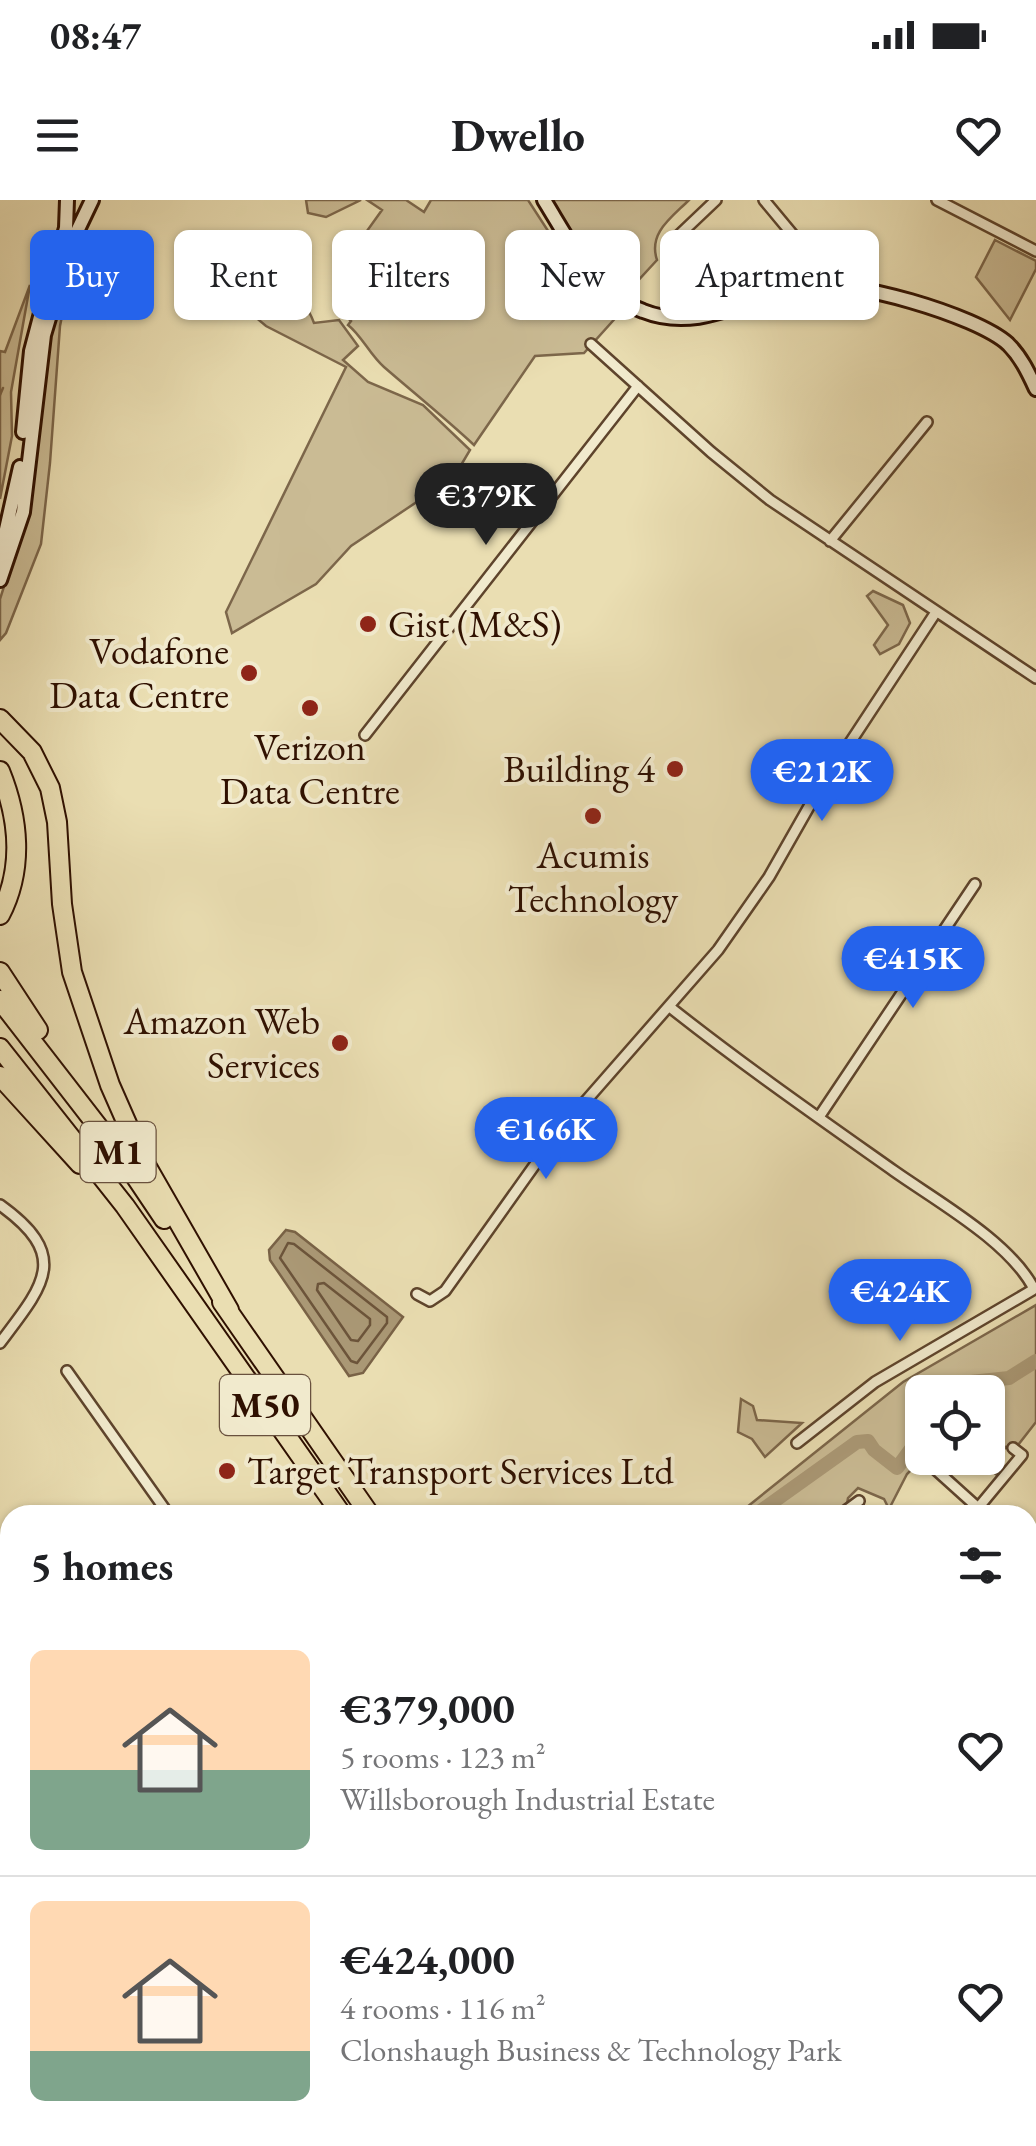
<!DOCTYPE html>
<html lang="en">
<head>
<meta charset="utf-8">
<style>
	body { margin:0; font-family:"EB Garamond",serif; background:#f6f6f6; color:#202124; height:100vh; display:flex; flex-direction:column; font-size:38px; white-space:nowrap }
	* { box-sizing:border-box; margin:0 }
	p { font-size:32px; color:#757577 }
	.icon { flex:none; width:55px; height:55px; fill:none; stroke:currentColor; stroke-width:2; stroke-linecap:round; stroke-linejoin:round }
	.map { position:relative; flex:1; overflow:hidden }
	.details { position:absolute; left:0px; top:1305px; width:1038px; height:642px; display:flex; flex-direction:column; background:#fff; border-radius:30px 30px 0 0; box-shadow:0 2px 8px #0004 }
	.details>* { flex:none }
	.hud { position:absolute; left:30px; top:30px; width:978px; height:90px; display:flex; gap:20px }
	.controls { position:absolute; left:905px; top:1175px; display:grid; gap:20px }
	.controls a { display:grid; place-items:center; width:100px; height:100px; border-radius:15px; background:#fff; box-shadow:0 2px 8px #0004; font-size:50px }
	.price { position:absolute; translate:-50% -85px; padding:0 22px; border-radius:35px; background:#2563eb; color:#fff; font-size:32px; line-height:65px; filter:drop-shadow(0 2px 5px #0008) }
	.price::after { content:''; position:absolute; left:50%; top:60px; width:30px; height:22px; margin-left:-15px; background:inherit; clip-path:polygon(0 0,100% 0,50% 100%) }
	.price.current { background:#222; color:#fff }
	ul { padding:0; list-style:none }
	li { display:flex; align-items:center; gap:30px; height:250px; padding:0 30px }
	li+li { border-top:2px solid #e0e0e0 }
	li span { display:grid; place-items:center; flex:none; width:280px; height:200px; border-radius:15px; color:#555 }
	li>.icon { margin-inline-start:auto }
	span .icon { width:120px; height:120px; fill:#fffc; stroke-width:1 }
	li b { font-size:42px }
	h2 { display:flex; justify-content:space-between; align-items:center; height:120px; padding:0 30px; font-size:42px }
	.tag { padding:0 35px; border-radius:15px; background:#fff; box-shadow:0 2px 8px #0004; font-size:35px; line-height:90px }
	.tag.current { background:#2563eb; color:#fff }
	.status { display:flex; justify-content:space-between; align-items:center; height:70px; padding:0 50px; background:#fff; direction:ltr }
	.status svg { height:28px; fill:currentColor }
	header { display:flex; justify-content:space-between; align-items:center; height:130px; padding:0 30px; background:#fff; font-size:45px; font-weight:700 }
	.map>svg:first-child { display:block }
</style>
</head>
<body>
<div class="status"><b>08:47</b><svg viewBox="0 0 49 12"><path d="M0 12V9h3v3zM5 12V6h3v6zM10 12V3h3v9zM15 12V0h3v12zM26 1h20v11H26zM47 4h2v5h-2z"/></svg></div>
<header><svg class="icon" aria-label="menu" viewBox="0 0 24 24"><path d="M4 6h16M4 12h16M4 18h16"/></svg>Dwello<svg class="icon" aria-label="heart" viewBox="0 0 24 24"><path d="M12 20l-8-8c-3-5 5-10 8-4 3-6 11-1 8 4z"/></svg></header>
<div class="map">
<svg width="1036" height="1946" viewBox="0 0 1036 1946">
	<rect width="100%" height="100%" fill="#eadeb2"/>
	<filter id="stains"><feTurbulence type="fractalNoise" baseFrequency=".002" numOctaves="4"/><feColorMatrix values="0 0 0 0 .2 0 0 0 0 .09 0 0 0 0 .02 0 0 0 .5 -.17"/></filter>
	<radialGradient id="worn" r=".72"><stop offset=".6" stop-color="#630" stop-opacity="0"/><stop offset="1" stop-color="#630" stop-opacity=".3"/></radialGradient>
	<path fill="#cabb94" stroke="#7c664a" stroke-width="2.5" d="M 306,0 L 361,0 L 326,17 L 308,13 Z
		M 367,0 L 406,0 L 424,12 L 431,0 L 528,0 L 563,54 L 619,114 L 584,153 L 535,156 L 474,245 C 445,218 414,193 384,167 C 370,155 362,136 348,125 L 351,121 L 336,106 L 345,78 L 345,49 L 367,31 L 382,10 Z
		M 548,0 L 689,0 C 671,18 648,33 657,60 L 621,99 L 573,41 Z
		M 995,40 L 1036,61 L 1036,69 L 1010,120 L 976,77 Z
		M 74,56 L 60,126 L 50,263 L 41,344 L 6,433 L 0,440 L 0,399 L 31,302 L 45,166 L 56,98 Z
		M 243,72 C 279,81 301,88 314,123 L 339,120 L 358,146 L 343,160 L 368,182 L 423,205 L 470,250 L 454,277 L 351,346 L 316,384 L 232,433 L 226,412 L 346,167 L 266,126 L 222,89 Z
		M 30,85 L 11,192 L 12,236 L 0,299 L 0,151 L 5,152 Z
		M 873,391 L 903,405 L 910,423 L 899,444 L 880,454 L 874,445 L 888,425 L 867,396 Z
		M 1036,1105 L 1036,1222 L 1018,1245 L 1016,1243 L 1010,1250 L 1006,1247 L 1001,1253 L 1003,1267 L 997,1275 L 974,1258 L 988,1258 L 988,1192 L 922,1192 L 923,1258 L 907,1274 L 889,1309 L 884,1299 L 858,1288 L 848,1298 L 847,1304 L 833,1315 L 737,1315 L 903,1182 Z
		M 741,1199 L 753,1206 L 757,1220 L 802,1223 L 765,1257 L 752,1239 L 738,1232 Z"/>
	<path fill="#aa9875" stroke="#796246" stroke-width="2.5" d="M 286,1030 L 295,1032 L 403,1117 L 363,1173 L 349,1176 L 270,1060 L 269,1050 Z"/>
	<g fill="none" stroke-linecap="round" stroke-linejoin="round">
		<path stroke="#6c543a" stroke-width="2.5" d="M 288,1043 L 294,1044 L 387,1117 L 387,1123 L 357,1163 L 351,1161 L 280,1058 Z
			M 318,1084 L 324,1083 L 370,1119 L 370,1125 L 358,1141 L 351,1140 L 317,1090 Z"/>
		<path stroke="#796246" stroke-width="2.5" d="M 0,195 L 3,188"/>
		<path stroke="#aa9875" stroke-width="14" d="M 954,1192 L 961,1183 L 1009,1178 L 1036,1161
			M 755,1315 L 857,1242 L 868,1241 L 874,1250 L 897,1268 L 922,1234
			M 161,1938 L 162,1946"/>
		<defs>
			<path id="street" d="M 716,0 L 676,38 L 671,52 L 690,75 L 726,96
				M 764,0 L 823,71
				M 937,0 L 1036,51
				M 591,144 L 711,252 L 770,300 L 1036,478
				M 830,341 L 927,222
				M 365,535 L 638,186
				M 671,808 C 743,865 819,918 894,971 C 938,1002 1010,1042 1034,1089
				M 819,917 L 975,684
				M 0,1005 C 71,1056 44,1085 0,1143
				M 417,1094 L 430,1101 L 445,1091 L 556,935 L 718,750 L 769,677 L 815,596 L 936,412
				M 67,1171 L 169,1315
				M 797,1243 L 875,1182 L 1036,1088
				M 942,1262 L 935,1269 L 986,1315
				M 978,1308 L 1022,1255 L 1013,1248
				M 840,1315 L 859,1301
				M 1028,1345 L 1036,1349
				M 1028,1408 L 1036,1397
				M 0,1442 L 10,1454
				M 0,1489 L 10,1481
				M 1028,1494 L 1036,1487
				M 0,1563 L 10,1576
				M 1028,1564 L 1036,1566
				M 1028,1633 L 1036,1635
				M 1031,1806 L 1036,1789
				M 1028,1895 L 1036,1898
				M 244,1938 L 255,1946
				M 487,1946 L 492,1938
				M 578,1946 L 584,1938
				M 691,1946 L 701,1941
				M 922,1946 L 925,1938"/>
			<path id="secondary" d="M 544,0 C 570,42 594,93 643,111 C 701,134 750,95 806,86 C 848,78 976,115 1008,144 C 1021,157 1028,172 1036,189
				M 58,56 L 66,28 L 67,0
				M 23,232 L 31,151 L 51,75
				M 0,356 L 20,267
				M 0,380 L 23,312 L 44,135 L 71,44 L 92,0
				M 0,1780 L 10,1792
				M 121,1938 L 127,1946"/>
			<path id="highway" d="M 0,519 L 32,552 L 50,588 L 57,622 L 62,704 L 72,772 L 110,885 L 143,960 L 229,1110
				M 0,571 C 19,618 24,669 0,715
				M 0,772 L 38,830
				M 0,800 L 127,964 L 164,1019
				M 0,848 L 125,1006 L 342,1315
				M 0,876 L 80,964
				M 222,1102 L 370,1315
				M 747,1938 L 752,1946
				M 773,1938 L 779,1946
				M 800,1938 L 805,1946
				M 831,1938 L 838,1946"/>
		</defs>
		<use href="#street" stroke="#5e442c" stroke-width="14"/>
		<use href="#secondary" stroke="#2f1000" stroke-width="18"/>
		<use href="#highway" stroke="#2f1000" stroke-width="22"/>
		<use href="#street" stroke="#f1eacd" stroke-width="9"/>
		<use href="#secondary" stroke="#f1eacd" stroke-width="12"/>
		<use href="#highway" stroke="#eadeb2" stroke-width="18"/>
	</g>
	<g fill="#8f2418" stroke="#f1eacd" stroke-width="4">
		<circle cx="368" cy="424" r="10"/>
		<circle cx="249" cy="473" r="10"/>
		<circle cx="310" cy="508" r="10"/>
		<circle cx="675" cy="569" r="10"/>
		<circle cx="593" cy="616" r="10"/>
		<circle cx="340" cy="843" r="10"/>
		<circle cx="227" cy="1271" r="10"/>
	</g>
	<g text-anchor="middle" stroke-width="8" stroke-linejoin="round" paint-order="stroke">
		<g fill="#f1eacd" stroke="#69513e" stroke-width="2.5">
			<rect x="80.5" y="922" width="75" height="60" rx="8"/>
			<rect x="220" y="1175" width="90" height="60" rx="8"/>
		</g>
		<g font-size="35" font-weight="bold" fill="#2f1000">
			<text x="118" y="964">M1</text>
			<text x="265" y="1217">M50</text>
		</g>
		<g font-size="38" fill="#2f1000" stroke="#f1eacd" text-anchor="end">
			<text x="388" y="437" text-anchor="start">Gist (M&amp;S)</text>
			<text x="229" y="464">Vodafone<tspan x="229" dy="44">Data Centre</tspan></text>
			<text x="310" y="560" text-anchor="middle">Verizon<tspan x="310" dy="44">Data Centre</tspan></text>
			<text x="655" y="582">Building 4</text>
			<text x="593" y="668" text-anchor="middle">Acumis<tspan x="593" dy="44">Technology</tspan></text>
			<text x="320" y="834">Amazon Web<tspan x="320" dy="44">Services</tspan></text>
			<text x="247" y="1284" text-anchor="start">Target Transport Services Ltd</text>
		</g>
	</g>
	<rect width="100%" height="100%" filter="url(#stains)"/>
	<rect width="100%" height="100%" fill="url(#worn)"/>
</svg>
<div class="controls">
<a><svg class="icon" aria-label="locate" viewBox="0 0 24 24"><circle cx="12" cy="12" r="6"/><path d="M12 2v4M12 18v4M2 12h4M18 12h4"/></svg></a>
</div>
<b class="price current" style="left:486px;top:348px">€379K</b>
<b class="price" style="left:822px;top:624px">€212K</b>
<b class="price" style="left:913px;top:811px">€415K</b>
<b class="price" style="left:546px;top:982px">€166K</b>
<b class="price" style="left:900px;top:1144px">€424K</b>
<div class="hud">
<a class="tag current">Buy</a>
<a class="tag">Rent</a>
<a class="tag">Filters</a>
<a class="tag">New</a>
<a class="tag">Apartment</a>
</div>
<section class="details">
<h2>5 homes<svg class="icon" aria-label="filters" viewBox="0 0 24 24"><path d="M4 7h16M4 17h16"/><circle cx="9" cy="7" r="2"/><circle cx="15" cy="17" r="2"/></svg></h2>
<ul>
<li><span style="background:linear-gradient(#ffd9b3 60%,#7fa58c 0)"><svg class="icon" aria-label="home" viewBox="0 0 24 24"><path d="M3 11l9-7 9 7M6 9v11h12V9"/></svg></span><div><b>€379,000</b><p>5 rooms · 123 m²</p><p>Willsborough Industrial Estate</p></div><svg class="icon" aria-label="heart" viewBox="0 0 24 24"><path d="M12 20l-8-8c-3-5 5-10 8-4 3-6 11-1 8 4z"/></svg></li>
<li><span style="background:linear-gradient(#ffd9b3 75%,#7fa58c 0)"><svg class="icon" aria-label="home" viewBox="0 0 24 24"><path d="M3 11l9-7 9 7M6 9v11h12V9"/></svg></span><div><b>€424,000</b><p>4 rooms · 116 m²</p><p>Clonshaugh Business &amp; Technology Park</p></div><svg class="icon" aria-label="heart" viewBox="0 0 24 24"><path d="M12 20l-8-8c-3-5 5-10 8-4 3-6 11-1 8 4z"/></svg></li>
</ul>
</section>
</div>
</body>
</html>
